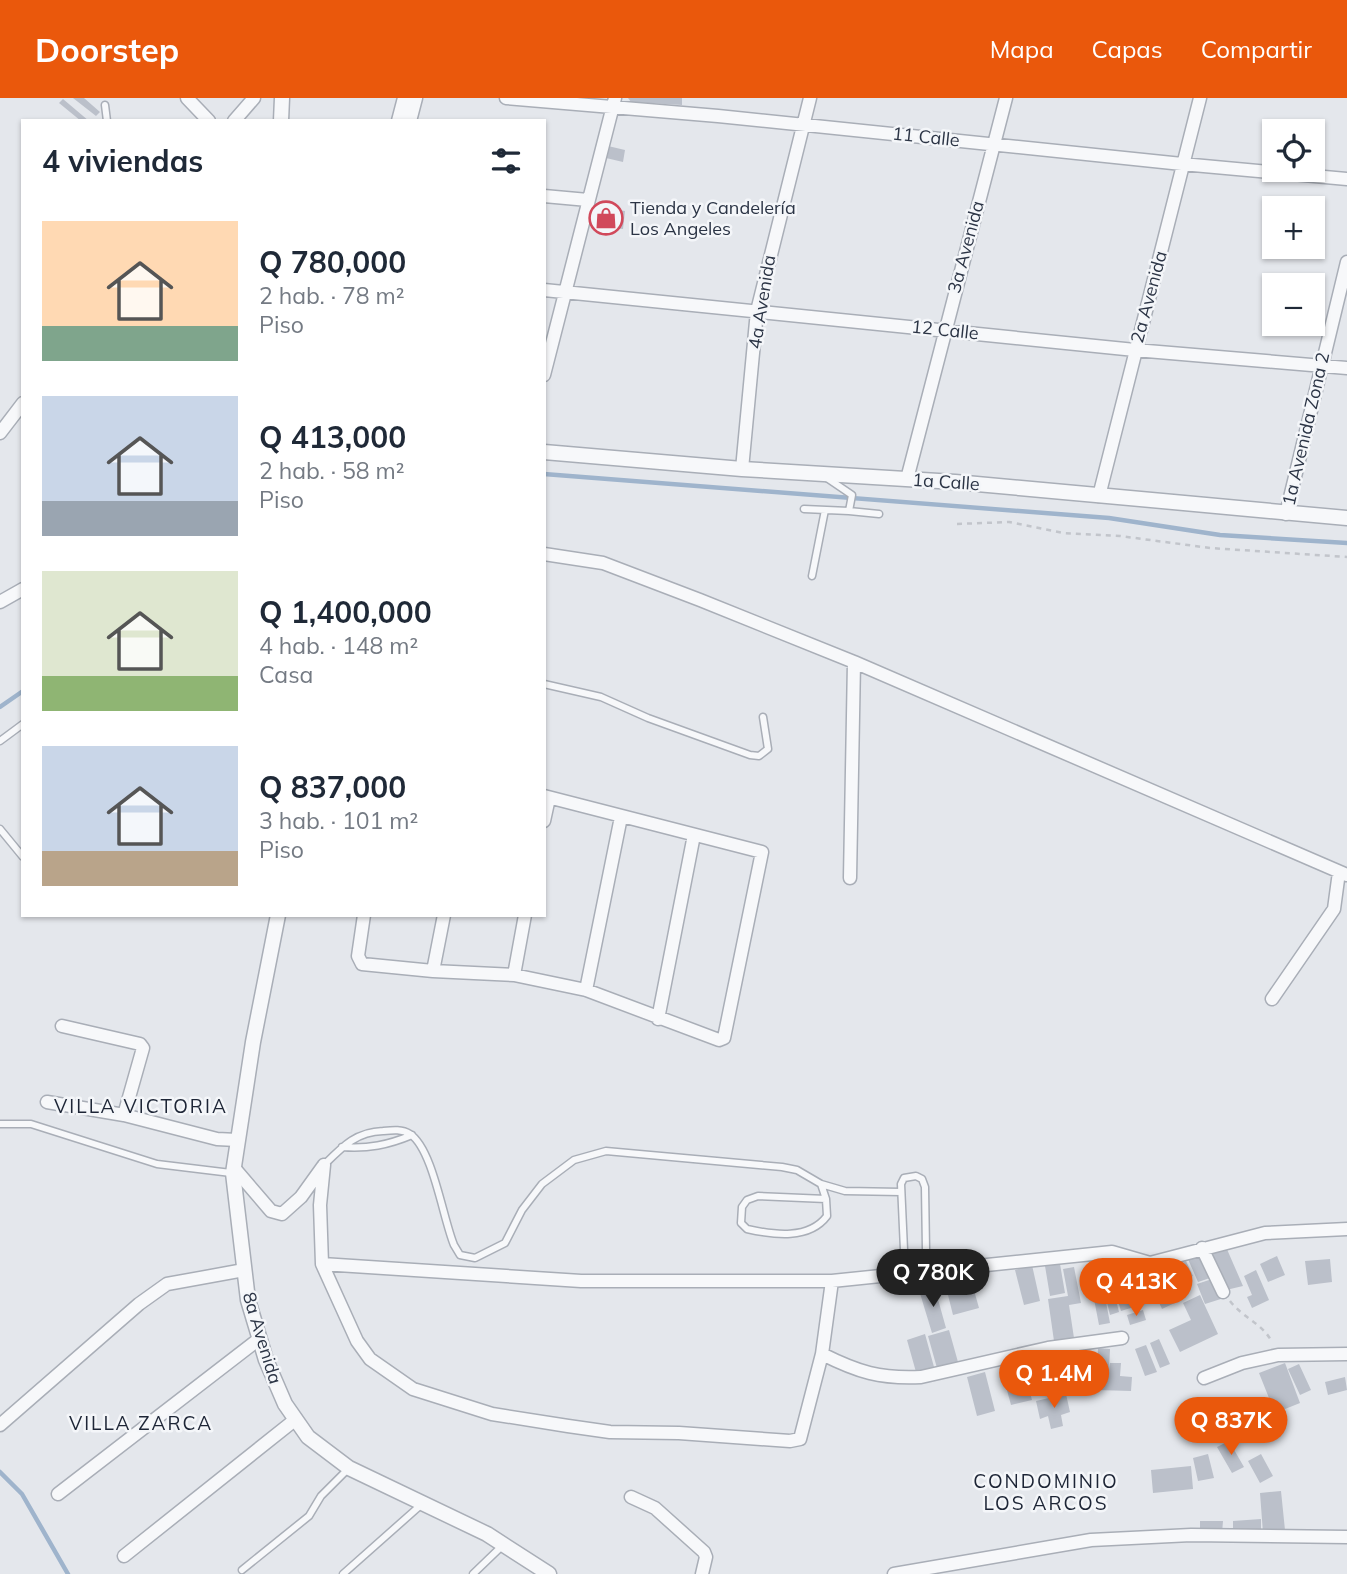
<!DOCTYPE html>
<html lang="es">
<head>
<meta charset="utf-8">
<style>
	body { margin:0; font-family:Mulish,sans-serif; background:#f2f2f3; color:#1f2937; height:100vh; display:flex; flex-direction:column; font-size:26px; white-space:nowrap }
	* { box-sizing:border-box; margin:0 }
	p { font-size:23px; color:#747a83 }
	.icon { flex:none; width:38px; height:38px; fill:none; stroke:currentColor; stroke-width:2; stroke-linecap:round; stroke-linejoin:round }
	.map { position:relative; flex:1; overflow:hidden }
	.panel { position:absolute; left:21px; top:21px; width:525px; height:798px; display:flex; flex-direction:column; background:#fff; border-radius:0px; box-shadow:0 2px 5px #0004 }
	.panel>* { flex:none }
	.buttons { position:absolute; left:1262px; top:21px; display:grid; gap:14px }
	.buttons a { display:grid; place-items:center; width:63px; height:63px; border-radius:0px; background:#fff; box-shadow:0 2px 5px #0004; font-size:35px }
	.price { position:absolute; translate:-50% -60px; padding:0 16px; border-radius:24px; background:#ea580c; color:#fff; font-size:23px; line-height:46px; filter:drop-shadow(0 2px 4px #0008) }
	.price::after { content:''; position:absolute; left:50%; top:42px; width:21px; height:16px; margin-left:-10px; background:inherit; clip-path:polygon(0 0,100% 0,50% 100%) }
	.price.selected { background:#222; color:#fff }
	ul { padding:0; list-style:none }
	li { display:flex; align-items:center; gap:21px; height:175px; padding:0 21px }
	li span { display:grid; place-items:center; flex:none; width:196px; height:140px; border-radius:0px; color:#555 }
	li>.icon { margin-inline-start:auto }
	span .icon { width:84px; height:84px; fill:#fffc; stroke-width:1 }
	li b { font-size:30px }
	h2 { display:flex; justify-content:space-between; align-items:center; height:84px; padding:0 21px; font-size:30px }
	header { display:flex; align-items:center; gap:42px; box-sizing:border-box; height:98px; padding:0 35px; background:#ea580c; color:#fff }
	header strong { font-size:33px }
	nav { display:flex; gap:38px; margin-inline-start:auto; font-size:24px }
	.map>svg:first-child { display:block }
</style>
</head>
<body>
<header>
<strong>Doorstep</strong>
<nav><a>Mapa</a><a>Capas</a><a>Compartir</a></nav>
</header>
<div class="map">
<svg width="1347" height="1476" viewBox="0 0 1347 1476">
	<rect width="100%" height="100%" fill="#e4e7ec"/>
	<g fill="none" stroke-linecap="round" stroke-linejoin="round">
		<path stroke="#9fb4cc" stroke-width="4.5" d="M 544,376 L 1109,420 L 1220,437 L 1347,445
			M 0,609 L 23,593
			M 0,1374 L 22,1396 L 68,1476"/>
	</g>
	<path fill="#bbc0ca" d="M 73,0 L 84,0 L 100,14 L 96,18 Z
		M 628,0 L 682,0 L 682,7 L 631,4 Z
		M 63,1 L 89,23 L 81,23 L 59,5 Z
		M 608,48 L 625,52 L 623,64 L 606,60 Z
		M 590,108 L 625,113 L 623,131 L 588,127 Z
		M 1226,1149 L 1243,1188 L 1226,1192 L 1209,1153 Z
		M 1199,1156 L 1213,1179 L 1198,1184 L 1187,1159 Z
		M 1277,1158 L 1285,1177 L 1268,1184 L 1260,1166 Z
		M 1330,1161 L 1332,1184 L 1308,1187 L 1305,1163 Z
		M 1186,1163 L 1193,1178 L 1177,1186 L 1170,1171 Z
		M 1060,1166 L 1065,1195 L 1050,1198 L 1045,1168 Z
		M 1032,1167 L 1040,1203 L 1024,1207 L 1015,1172 Z
		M 1074,1169 L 1081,1205 L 1069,1207 L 1074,1240 L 1054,1243 L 1048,1201 L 1068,1198 L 1063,1171 Z
		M 1166,1169 L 1181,1202 L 1162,1211 L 1147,1178 Z
		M 1256,1172 L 1269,1202 L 1252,1210 L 1247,1199 L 1252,1197 L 1244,1178 Z
		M 970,1178 L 979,1210 L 953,1217 L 945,1185 Z
		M 1215,1180 L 1224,1200 L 1205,1206 L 1197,1186 Z
		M 1146,1184 L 1153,1203 L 1137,1209 L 1130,1190 Z
		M 934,1187 L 946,1230 L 932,1235 L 919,1192 Z
		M 1129,1192 L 1134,1209 L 1121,1213 L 1116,1196 Z
		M 1114,1194 L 1119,1214 L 1110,1217 L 1105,1196 Z
		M 1200,1197 L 1218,1236 L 1180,1254 L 1169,1232 L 1191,1222 L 1183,1205 Z
		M 1105,1199 L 1110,1225 L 1099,1227 L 1094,1201 Z
		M 1143,1212 L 1146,1222 L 1130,1227 L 1127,1217 Z
		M 949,1232 L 958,1264 L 937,1270 L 928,1238 Z
		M 925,1236 L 934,1269 L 916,1274 L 907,1242 Z
		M 1159,1241 L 1170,1266 L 1160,1270 L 1150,1245 Z
		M 1146,1247 L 1157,1274 L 1145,1278 L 1135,1251 Z
		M 1098,1250 L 1110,1251 L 1109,1272 L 1110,1265 L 1121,1265 L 1120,1278 L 1132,1279 L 1131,1293 L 1096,1292 Z
		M 1078,1254 L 1097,1257 L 1092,1293 L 1073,1290 Z
		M 1065,1256 L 1071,1283 L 1049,1288 L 1043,1260 Z
		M 1041,1260 L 1048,1286 L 1029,1290 L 1023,1264 Z
		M 1022,1264 L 1032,1302 L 1011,1307 L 1001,1270 Z
		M 1285,1265 L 1300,1305 L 1275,1315 L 1259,1275 Z
		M 1299,1266 L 1311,1292 L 1300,1297 L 1288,1271 Z
		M 985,1274 L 995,1313 L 977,1318 L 967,1279 Z
		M 1345,1279 L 1347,1292 L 1328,1297 L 1325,1284 Z
		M 1066,1296 L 1070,1314 L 1061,1317 L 1063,1328 L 1051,1331 L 1048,1318 L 1040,1321 L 1036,1303 Z
		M 1229,1343 L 1244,1369 L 1232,1375 L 1217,1349 Z
		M 1208,1356 L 1214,1380 L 1198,1383 L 1193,1360 Z
		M 1261,1356 L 1273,1378 L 1260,1385 L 1248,1363 Z
		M 1191,1368 L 1193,1391 L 1153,1395 L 1151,1372 Z
		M 1281,1393 L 1285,1432 L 1263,1435 L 1260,1395 Z
		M 1261,1421 L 1261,1432 L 1233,1434 L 1233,1423 Z
		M 1200,1423 L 1223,1423 L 1222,1435 L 1200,1434 Z"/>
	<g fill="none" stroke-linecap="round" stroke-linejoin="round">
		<defs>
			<path id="service" d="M 105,7 L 107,23
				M 804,411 L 849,413 L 852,397 L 827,380
				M 849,413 L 879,416
				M 812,478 L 825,412
				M 544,586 L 601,599 L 648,620 L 750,657 L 759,658 L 768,651 L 763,619
				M 0,643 L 23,626
				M 0,731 L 23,759
				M 0,1026 L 31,1026 L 157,1066 L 231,1075
				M 342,1049 C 368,1051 388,1047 412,1037
				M 324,1067 C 343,1048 356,1034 383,1033 C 393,1032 402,1031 410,1036 C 433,1051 443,1121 454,1147 L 460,1157 L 475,1160 L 505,1145 L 522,1112 L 542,1086 L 574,1062 L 606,1053 L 782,1069 L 797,1072 L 821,1086 L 826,1101 L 827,1118 C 809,1142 774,1137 747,1131 L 741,1125 L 742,1109 L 747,1102 L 758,1098 L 826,1101
				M 916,1078 L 922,1081 L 925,1089 L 926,1152 L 923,1157 L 906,1157 L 904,1152 L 901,1086 L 904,1080 Z
				M 821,1086 L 845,1093 L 901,1094
				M 242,1472 L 309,1418 L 321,1398 L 349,1370
				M 343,1476 L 422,1406
				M 473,1476 L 502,1448"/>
			<path id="minor" d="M 187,0 L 209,23
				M 506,0 L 718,18 L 1182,66 L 1347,81
				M 234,23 L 254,0
				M 544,98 L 588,102
				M 544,192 L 1135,252 L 1347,270
				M 544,277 L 615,0
				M 0,335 L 23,305
				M 742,371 L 757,213 L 810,0
				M 907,381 L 1006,0
				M 1099,398 L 1200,0
				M 1286,416 L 1347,164
				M 544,456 L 603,465 L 700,502 L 854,564 L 1347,777
				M 0,504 L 23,491
				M 544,723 L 549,700
				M 850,780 L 854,564
				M 364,817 L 358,858 L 362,866 L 433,873 L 514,877 L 586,892 L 719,942 L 724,940 L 762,754 L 544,698
				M 433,873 L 444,817
				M 514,877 L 525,817
				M 586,892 L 621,719
				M 1272,901 L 1334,811 L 1339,774
				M 658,921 L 694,737
				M 62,928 L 140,946 L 143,950 L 124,1017
				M 47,1004 L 124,1017 L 217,1041 L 237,1042
				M 324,1067 L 320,1107 L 322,1166 L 357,1243 L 370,1261 L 413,1291 L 492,1316 L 568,1328 L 610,1334 L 679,1335 L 790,1343 L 800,1341 L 822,1256 L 832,1183
				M 235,1071 L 271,1113 L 282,1116 L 301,1099 L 324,1067
				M 1202,1150 L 1223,1194
				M 322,1166 L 581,1183 L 832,1183 L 1112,1154 L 1150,1165 L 1265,1135 L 1347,1131
				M 822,1256 C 858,1274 880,1281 921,1279 L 1048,1250 L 1122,1240
				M 1204,1280 L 1242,1265 L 1278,1257 L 1347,1256
				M 0,1327 L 139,1206 L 167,1186 L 244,1172
				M 58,1396 L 259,1241
				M 631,1399 L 655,1410 L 704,1454 L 706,1459 L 702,1476
				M 124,1458 L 296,1321
				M 894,1476 L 1091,1442 L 1191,1437 L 1347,1439"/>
			<path id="tertiary" d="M 281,23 L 282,0
				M 399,23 L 405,0
				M 409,23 L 415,0
				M 544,354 L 742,371 L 955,384 L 1347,420
				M 278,817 L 253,944 L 233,1075 L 248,1202 L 266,1262 L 285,1306 L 308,1339 L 349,1370 L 487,1436 L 549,1476"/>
		</defs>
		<use href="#service" stroke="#a9aeb7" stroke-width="9"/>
		<use href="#minor" stroke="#a9aeb7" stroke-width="15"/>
		<use href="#tertiary" stroke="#a9aeb7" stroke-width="17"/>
		<path stroke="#c2c5cb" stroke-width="2.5" stroke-dasharray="5 5" stroke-linecap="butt" d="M 957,426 L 1009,424 L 1063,435 L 1120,438 L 1210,450 L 1347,459
			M 1230,1203 C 1243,1220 1262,1225 1272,1244"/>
		<use href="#service" stroke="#f7f8fa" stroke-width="6"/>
		<use href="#minor" stroke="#f7f8fa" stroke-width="12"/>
		<use href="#tertiary" stroke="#f7f8fa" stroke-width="14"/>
	</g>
	<defs>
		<symbol id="shop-ring" viewBox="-11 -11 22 22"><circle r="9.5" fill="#f4f6f9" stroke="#d1495b" stroke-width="1.5"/><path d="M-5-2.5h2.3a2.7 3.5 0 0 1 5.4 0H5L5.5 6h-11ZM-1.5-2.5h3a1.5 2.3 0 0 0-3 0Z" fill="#d1495b"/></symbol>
	</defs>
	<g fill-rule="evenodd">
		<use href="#shop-ring" x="587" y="101" width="38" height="38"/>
	</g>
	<g text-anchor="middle" stroke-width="5" stroke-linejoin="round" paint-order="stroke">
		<g font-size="18" fill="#2b3445" stroke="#f4f6f9">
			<text transform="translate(926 39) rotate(6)" y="6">11 Calle</text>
			<text transform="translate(966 149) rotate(-75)" y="6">3a Avenida</text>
			<text transform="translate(1149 199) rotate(-75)" y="6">2a Avenida</text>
			<text transform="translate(762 204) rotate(-81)" y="6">4a Avenida</text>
			<text transform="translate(945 232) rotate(6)" y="6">12 Calle</text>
			<text transform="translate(1306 331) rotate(-77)" y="6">1a Avenida Zona 2</text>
			<text transform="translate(946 384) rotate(4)" y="6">1a Calle</text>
			<text transform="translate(262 1240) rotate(73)" y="6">8a Avenida</text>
		</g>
		<g font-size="18" fill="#2b3445" stroke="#f4f6f9" text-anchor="start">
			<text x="630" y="116">Tienda y Candelería<tspan x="630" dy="21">Los Angeles</tspan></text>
		</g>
		<g font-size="19" letter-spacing="2" fill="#1d2536" stroke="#f4f6f9">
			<text x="141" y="1015">VILLA VICTORIA</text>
			<text x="141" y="1332">VILLA ZARCA</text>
			<text x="1046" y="1390">CONDOMINIO<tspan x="1046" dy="22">LOS ARCOS</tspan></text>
		</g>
	</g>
</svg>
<div class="buttons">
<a><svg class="icon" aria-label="locate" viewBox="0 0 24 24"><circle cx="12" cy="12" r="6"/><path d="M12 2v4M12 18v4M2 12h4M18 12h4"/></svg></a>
<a>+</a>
<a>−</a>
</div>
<b class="price selected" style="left:933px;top:1211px">Q 780K</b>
<b class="price" style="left:1136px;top:1220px">Q 413K</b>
<b class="price" style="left:1054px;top:1312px">Q 1.4M</b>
<b class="price" style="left:1231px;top:1359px">Q 837K</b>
<section class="panel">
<h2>4 viviendas<svg class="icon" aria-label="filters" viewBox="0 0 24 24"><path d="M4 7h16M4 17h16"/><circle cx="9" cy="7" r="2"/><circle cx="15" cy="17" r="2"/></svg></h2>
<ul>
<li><span style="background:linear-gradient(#ffd9b3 75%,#7fa58c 0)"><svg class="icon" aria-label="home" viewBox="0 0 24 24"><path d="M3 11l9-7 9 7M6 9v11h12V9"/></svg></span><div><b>Q 780,000</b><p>2 hab. · 78 m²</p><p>Piso</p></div></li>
<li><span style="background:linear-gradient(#c9d6e8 75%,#9aa5b1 0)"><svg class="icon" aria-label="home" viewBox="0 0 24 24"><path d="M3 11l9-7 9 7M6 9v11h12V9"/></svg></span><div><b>Q 413,000</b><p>2 hab. · 58 m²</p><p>Piso</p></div></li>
<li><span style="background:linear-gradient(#dfe7d0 75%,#8fb573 0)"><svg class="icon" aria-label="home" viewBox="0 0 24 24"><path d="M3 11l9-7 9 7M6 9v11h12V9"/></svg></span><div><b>Q 1,400,000</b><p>4 hab. · 148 m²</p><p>Casa</p></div></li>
<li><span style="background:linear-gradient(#c9d6e8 75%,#b9a48a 0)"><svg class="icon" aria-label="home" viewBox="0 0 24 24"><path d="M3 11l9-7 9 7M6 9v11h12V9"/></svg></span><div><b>Q 837,000</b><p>3 hab. · 101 m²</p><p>Piso</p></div></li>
</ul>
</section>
</div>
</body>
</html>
